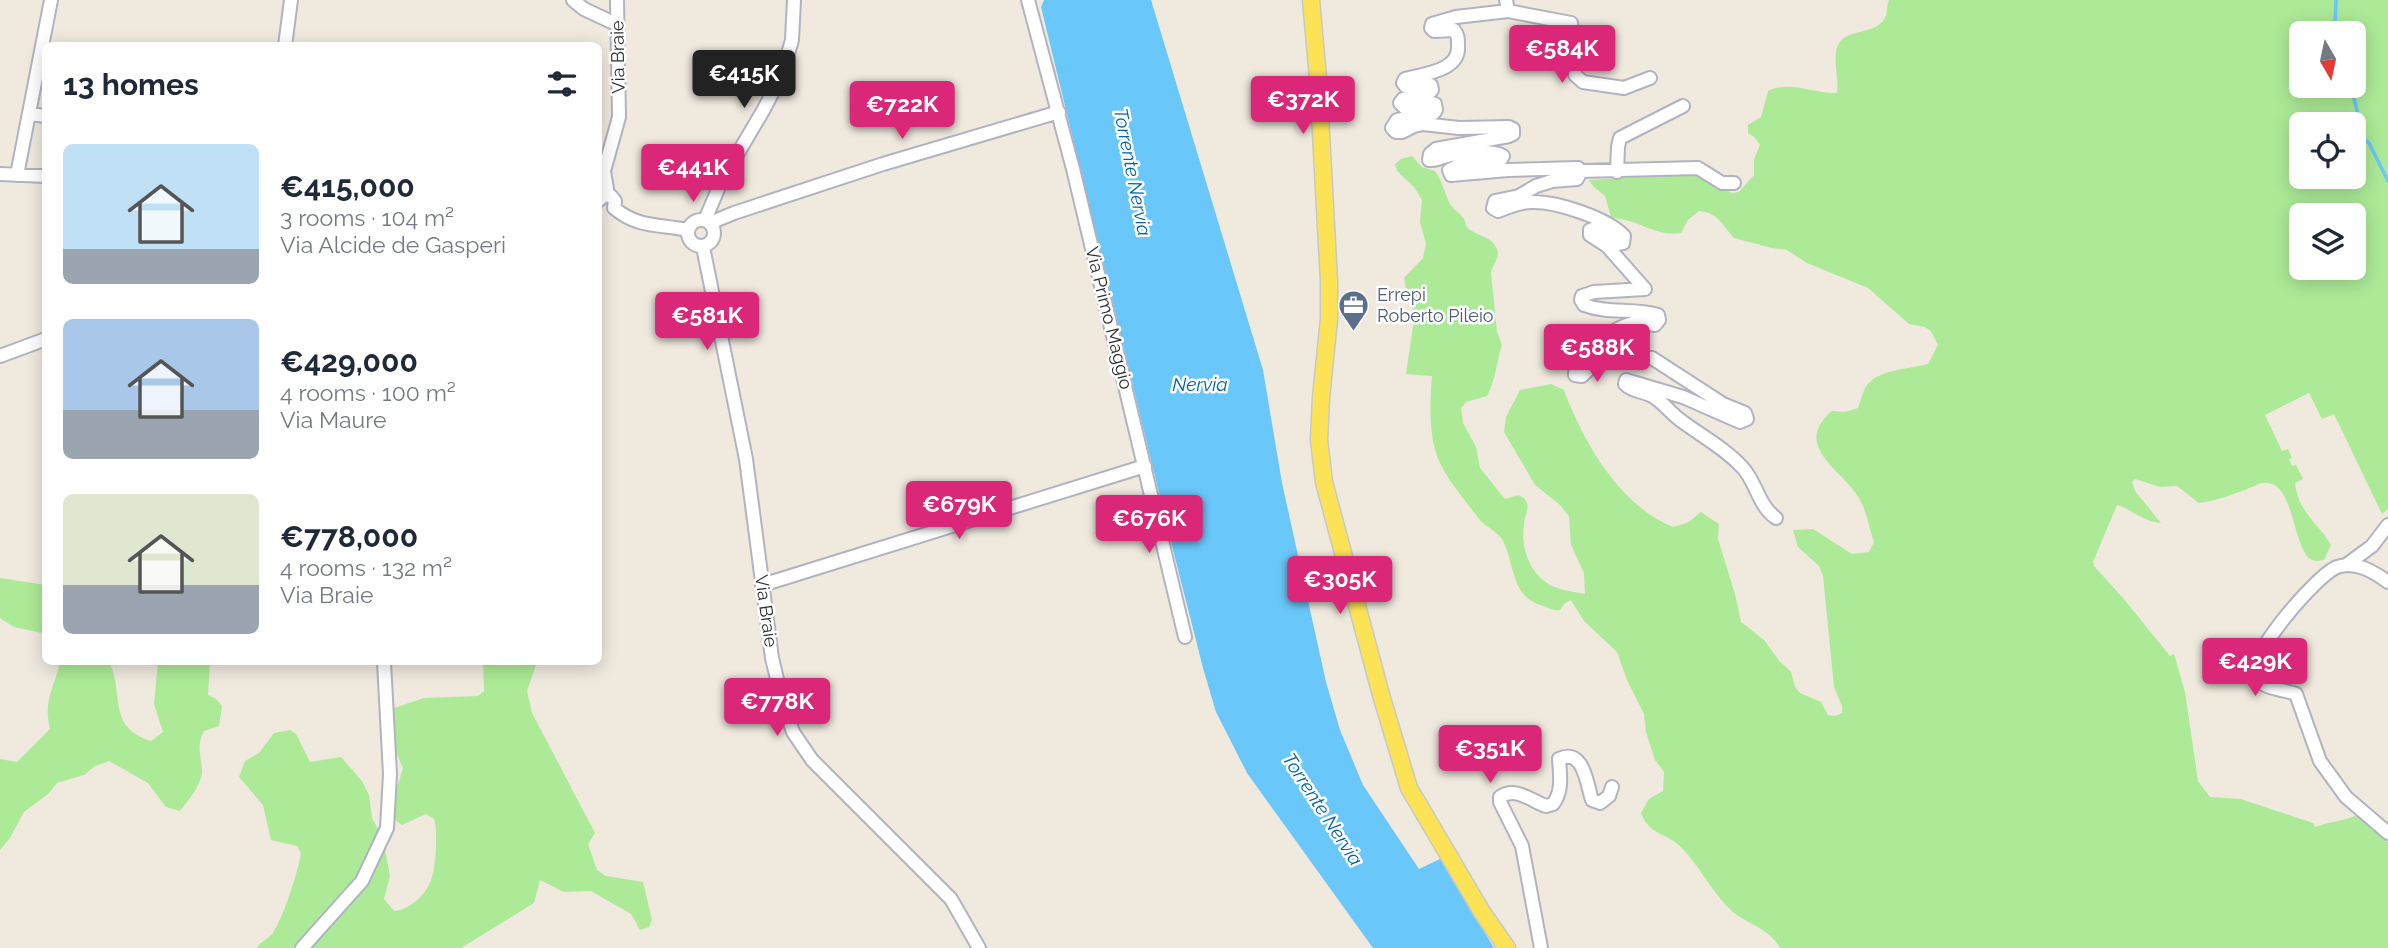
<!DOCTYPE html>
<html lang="en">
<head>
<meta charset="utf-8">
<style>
	body { margin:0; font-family:Raleway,sans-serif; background:#f6f6f7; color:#1f2937; height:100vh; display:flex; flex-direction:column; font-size:26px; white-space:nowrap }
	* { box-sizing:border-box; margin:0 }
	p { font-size:23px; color:#747a83 }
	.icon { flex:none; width:38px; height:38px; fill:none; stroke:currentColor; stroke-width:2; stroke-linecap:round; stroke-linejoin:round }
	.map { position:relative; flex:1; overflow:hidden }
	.side { position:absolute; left:42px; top:42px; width:560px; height:623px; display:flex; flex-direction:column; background:#fff; border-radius:10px; box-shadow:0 4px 18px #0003 }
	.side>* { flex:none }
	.needle { width:46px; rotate:171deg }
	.controls { position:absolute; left:2289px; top:21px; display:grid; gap:14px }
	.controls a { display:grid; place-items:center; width:77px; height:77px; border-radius:10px; background:#fff; box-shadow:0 4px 18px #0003; font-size:35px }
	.price { position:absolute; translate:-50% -60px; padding:0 16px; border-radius:7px; background:#db2777; color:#fff; font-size:23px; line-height:46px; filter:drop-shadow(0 2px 4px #0008) }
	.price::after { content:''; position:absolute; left:50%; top:42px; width:21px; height:16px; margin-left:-10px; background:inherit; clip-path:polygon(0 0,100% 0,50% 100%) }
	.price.active { background:#222; color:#fff }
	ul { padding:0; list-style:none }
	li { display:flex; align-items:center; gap:21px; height:175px; padding:0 21px }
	li span { display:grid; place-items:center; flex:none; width:196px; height:140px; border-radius:10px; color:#555 }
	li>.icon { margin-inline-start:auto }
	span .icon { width:84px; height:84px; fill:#fffc; stroke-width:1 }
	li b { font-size:30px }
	h2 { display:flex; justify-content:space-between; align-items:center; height:84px; padding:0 21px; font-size:30px }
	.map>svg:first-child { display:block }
</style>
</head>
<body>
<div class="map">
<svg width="2388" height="948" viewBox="0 0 2388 948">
	<rect width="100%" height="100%" fill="#efe9de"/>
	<path fill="#acea97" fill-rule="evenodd" d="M 1889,0 L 2388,0 L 2388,509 L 2382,514 L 2334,414 L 2322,419 L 2309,393 L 2265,415 L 2282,451 L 2288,449 L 2292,458 L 2289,459 L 2292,466 L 2296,465 L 2303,479 L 2295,483 C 2299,514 2317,521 2331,545 L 2324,560 C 2319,561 2313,562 2309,558 C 2293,543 2293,485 2268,483 C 2260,482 2253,487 2247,489 C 2232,495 2215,501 2199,503 L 2177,486 L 2160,487 L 2135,479 L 2132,482 L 2135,491 L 2161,523 C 2144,522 2133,510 2117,505 L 2093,562 L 2094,566 L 2123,598 L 2170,656 L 2174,654 L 2185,692 L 2198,781 L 2210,797 L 2241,799 L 2313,823 L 2315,827 C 2329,822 2343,821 2358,815 L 2388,841 L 2388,948 L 1780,948 C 1770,930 1753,926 1737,915 C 1717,901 1700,866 1681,847 C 1667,833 1649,835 1641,813 L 1649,799 L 1663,791 L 1664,772 L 1655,760 L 1646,732 L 1644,714 L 1627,680 L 1617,652 L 1584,621 L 1571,600 L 1564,604 L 1560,610 C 1552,611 1548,607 1540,605 C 1510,595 1515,562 1502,539 C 1496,530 1485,527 1478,518 C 1464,498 1442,475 1435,450 C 1429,427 1430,400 1432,376 L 1406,374 L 1415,313 L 1408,300 L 1404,278 L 1423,258 L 1426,244 L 1420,222 L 1422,200 L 1414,187 L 1397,171 L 1395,164 L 1401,159 L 1412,156 L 1422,167 L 1435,171 C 1442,181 1444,191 1449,202 C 1452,209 1460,213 1464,219 C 1468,226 1463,223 1469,229 C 1477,236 1490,236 1496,247 C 1502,257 1492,264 1491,273 L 1497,332 L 1502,345 C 1496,363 1496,379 1487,396 L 1466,402 L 1461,408 L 1463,423 L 1476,447 L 1480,468 L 1505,499 L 1519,495 C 1523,498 1525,498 1527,503 C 1529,510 1524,517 1524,524 C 1520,549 1531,579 1557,588 C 1566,591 1576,592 1585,594 L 1584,573 L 1571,545 L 1569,516 L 1559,504 L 1535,485 L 1504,432 L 1506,417 L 1520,390 L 1551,384 L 1564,390 C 1583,442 1620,506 1673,527 L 1687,523 L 1701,512 L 1719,524 L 1718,539 L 1735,594 L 1741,622 L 1764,640 L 1780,662 L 1786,667 L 1791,672 L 1795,687 L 1800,693 L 1821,702 L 1828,715 L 1835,716 L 1842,713 L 1842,706 L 1834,687 L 1823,576 L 1819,566 L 1798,547 L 1793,530 L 1813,529 L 1852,554 L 1869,552 L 1874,542 C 1869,528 1867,512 1860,500 C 1845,471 1790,447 1832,411 L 1845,412 L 1858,408 C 1861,401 1862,393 1866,387 C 1877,369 1910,369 1928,364 L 1938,345 L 1931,331 L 1925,327 L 1909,324 L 1868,288 L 1807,263 L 1787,250 L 1772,248 L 1734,238 C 1722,225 1719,213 1699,211 L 1688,220 L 1681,233 C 1660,236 1647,226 1629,221 C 1623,219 1617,219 1611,217 L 1605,196 L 1593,186 L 1589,180 L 1651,176 L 1690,170 L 1732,193 L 1739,192 L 1754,175 L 1754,159 L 1760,145 L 1754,137 L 1748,133 L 1748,125 L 1761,117 L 1768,91 C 1791,80 1813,94 1837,93 C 1839,79 1833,60 1837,48 C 1843,26 1878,37 1886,16 C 1887,12 1887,5 1889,0 ZM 2301,33 L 2354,33 L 2354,86 L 2301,86 ZM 2301,124 L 2354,124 L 2354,177 L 2301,177 ZM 2301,215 L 2354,215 L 2354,268 L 2301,268 Z
		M 0,578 L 45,585 L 45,637 L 42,633 L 14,627 L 0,618 Z
		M 60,662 L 109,662 C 125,693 106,727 151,741 L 163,732 L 154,704 L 158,662 L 210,662 L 208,695 L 216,699 L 222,706 L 219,726 L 204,731 C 196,748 201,753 202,771 C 202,784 188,801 180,811 L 166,807 L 148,783 L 109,761 L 95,766 L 84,775 L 57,783 L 48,794 L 24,812 L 10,838 L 0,850 L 0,759 L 17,762 L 50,729 C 43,699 54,689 60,662 Z
		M 483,662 L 537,662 L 527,691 L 532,713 L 595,833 L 588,844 L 597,870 L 606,876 L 643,882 L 652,920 L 649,927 L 640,930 L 631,914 L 591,891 L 564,892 L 540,880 L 534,903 L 461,948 L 257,948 C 261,941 268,939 273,933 C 284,916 297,874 301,854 L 297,846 L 271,840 L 263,805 L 239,777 L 245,761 L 259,753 L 274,733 L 290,730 L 296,734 L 310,762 L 341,757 L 362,781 L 369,795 L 372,818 L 383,838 L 390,876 L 384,899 L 394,911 C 409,910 426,895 431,880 C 436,867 438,831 434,819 L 426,814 L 402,825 L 394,819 L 393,801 L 403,768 L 392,743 L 394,708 L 424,698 L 478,696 L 484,691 Z"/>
	<path fill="#6ac7f9" d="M 1044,0 L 1151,0 L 1263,370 L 1282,483 L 1326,682 L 1340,730 L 1363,785 L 1419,869 L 1440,859 L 1494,948 L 1373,948 L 1247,773 L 1216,712 L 1203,668 L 1169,534 L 1041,7 Z"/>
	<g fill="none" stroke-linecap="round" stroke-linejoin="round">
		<path stroke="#6ac7f9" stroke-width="3.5" d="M 2336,0 L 2335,26 L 2338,33
			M 2351,86 L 2364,139 L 2369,143 L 2388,181"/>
		<defs>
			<path id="minor" d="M 573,0 L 584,9 L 618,25
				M 1028,0 L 1073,169 L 1185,637
				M 1506,0 L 1508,11 L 1456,17 L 1432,24 L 1431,28 L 1434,31 L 1454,30 C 1458,35 1458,38 1458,46 C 1460,71 1423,74 1405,79 L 1403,83 L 1406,87 L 1427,83 L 1431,85 L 1432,90 L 1430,92 L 1403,99 L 1400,103 L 1405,108 L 1432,103 L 1435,104 L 1436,110 L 1434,113 L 1397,120 L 1392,128 L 1396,132 L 1402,132 L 1414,126 L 1423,124 L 1459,128 L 1509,127 L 1513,129 L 1513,134 L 1509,136 L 1436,149 L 1430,154 L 1429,160 C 1438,161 1443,156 1451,155 C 1465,153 1492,149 1503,156 L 1500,161 L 1457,166 L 1449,170 L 1451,175 L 1508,170 L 1578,168 L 1580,173 L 1577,179 L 1552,181 L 1536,186 L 1519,196 L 1495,201 L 1493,208 L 1498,211 C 1509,207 1519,202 1531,202 C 1556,201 1607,218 1624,236 L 1623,243 L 1617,244 L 1596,228 L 1590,230 L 1590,235 L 1607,246 L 1645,289
				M 1508,11 L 1571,23 L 1574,42 L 1575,75 L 1583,82 L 1624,88 L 1650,78
				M 285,46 L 291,0
				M 29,114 L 46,116
				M 1580,171 L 1698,168 L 1722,183 L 1734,183
				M 1617,172 L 1618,147 L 1620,138 L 1683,106
				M 0,174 L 46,176
				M 17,175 L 51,0
				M 608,195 L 604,171 L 619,117 L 617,0
				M 598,201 L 605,195 L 611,196 L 615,201 L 614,208 C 638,228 658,224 688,230
				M688 233a13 13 0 1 1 26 0a13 13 0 1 1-26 0Z
				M 705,220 L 721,182 L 764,109 L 782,74 L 792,40 L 794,0
				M 710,223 L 734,213 L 883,164 L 1059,112
				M 703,247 L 746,459 L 772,658 L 782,700 L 793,732 L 812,760 L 951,899 L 979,948
				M 1645,289 L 1594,292 L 1582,296 L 1581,300 L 1584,305 C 1608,314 1633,308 1658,315 L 1659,320 L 1655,325 C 1649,324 1641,322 1634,323 C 1615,326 1574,355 1575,375 L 1582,376 L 1601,358 L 1652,358 L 1723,404 L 1745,413 L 1747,419 L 1740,422 L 1683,397 L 1626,380 L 1625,384 C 1632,392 1645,391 1654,397 C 1665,404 1672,415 1683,422 C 1703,437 1726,449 1743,468 C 1757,484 1758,505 1776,518
				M 0,356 L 46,339
				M 2346,565 L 2372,546 L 2388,525
				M 2388,582 C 2374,572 2355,560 2337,567 C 2318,574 2244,658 2256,677 C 2264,690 2284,689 2296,694 L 2320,761 L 2346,797 L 2388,833
				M 762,585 L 1145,466
				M 302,948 L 362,881 L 387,828 L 390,774 L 384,662
				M 1541,948 L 1522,846 L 1500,802 L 1500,797 C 1516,786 1531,801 1546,806 L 1553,804 C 1563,791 1560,775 1559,759 C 1584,747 1587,785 1592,800 L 1600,803 L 1609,796 L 1612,787"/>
			<path id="major" d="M 1311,0 L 1318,78 L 1329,281 L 1329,319 L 1321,398 L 1319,440 L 1324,482 L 1381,695 L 1409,788 L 1482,912 L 1507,948"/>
		</defs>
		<use href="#minor" stroke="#b2b3c1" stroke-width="16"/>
		<use href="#major" stroke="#c8c8c8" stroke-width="19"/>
		<use href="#minor" stroke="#fff" stroke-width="12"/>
		<use href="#major" stroke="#fce356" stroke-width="16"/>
	</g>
	<defs>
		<symbol id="office-pin" viewBox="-11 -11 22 30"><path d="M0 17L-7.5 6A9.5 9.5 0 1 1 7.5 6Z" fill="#5c6f8a" stroke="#fff"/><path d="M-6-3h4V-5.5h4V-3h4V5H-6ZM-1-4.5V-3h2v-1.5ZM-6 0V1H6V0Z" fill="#fff"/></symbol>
	</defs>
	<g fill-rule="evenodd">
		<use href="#office-pin" x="1336" y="288" width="35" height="47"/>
	</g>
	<g text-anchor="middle" stroke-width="5" stroke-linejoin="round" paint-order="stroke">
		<g font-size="18" fill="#2d2d2d" stroke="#fff">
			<text transform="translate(618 57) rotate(-91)" y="6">Via Braie</text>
			<text transform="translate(1109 318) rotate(76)" y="6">Via Primo Maggio</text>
			<text transform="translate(766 611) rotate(82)" y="6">Via Braie</text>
		</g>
		<g font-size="18" fill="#4e5e75" stroke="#fff" text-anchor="start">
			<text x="1377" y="301">Errepi<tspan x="1377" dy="21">Roberto Pileio</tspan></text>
		</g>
		<g font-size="19" font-style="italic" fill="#0263ab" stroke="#fff">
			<text transform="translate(1133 172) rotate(79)" y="7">Torrente Nervia</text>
			<text x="1200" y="391">Nervia</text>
			<text transform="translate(1323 809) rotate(57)" y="7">Torrente Nervia</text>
		</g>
	</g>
</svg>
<div class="controls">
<a><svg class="needle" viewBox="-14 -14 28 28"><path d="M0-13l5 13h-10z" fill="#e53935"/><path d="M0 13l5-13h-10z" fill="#747a83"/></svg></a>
<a><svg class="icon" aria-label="locate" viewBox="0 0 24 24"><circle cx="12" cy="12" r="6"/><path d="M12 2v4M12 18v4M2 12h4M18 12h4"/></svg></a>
<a><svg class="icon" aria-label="layers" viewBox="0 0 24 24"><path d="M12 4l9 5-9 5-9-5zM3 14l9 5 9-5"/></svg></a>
</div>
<b class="price" style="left:1562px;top:85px">€584K</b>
<b class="price active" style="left:744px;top:110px">€415K</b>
<b class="price" style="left:1303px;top:136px">€372K</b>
<b class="price" style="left:902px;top:141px">€722K</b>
<b class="price" style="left:693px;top:204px">€441K</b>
<b class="price" style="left:707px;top:352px">€581K</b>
<b class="price" style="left:1597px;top:384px">€588K</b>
<b class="price" style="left:959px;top:541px">€679K</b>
<b class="price" style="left:1149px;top:555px">€676K</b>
<b class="price" style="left:1340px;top:616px">€305K</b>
<b class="price" style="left:2255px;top:698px">€429K</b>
<b class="price" style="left:777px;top:738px">€778K</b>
<b class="price" style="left:1490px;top:785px">€351K</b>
<section class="side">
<h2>13 homes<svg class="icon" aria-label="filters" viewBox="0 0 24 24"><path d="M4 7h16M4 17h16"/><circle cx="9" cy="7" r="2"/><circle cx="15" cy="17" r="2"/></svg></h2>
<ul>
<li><span style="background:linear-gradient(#bfe0f5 75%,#9aa5b1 0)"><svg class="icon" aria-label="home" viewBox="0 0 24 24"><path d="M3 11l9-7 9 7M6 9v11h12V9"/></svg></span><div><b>€415,000</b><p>3 rooms · 104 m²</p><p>Via Alcide de Gasperi</p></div></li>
<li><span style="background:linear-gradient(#a9c7e8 65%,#9aa5b1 0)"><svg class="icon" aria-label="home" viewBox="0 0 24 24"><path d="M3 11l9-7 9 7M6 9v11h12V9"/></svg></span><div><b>€429,000</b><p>4 rooms · 100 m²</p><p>Via Maure</p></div></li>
<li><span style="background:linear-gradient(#dfe7d0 65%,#9aa5b1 0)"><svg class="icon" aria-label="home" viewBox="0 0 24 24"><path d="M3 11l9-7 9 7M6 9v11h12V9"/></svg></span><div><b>€778,000</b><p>4 rooms · 132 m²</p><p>Via Braie</p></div></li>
</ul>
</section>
</div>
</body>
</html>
